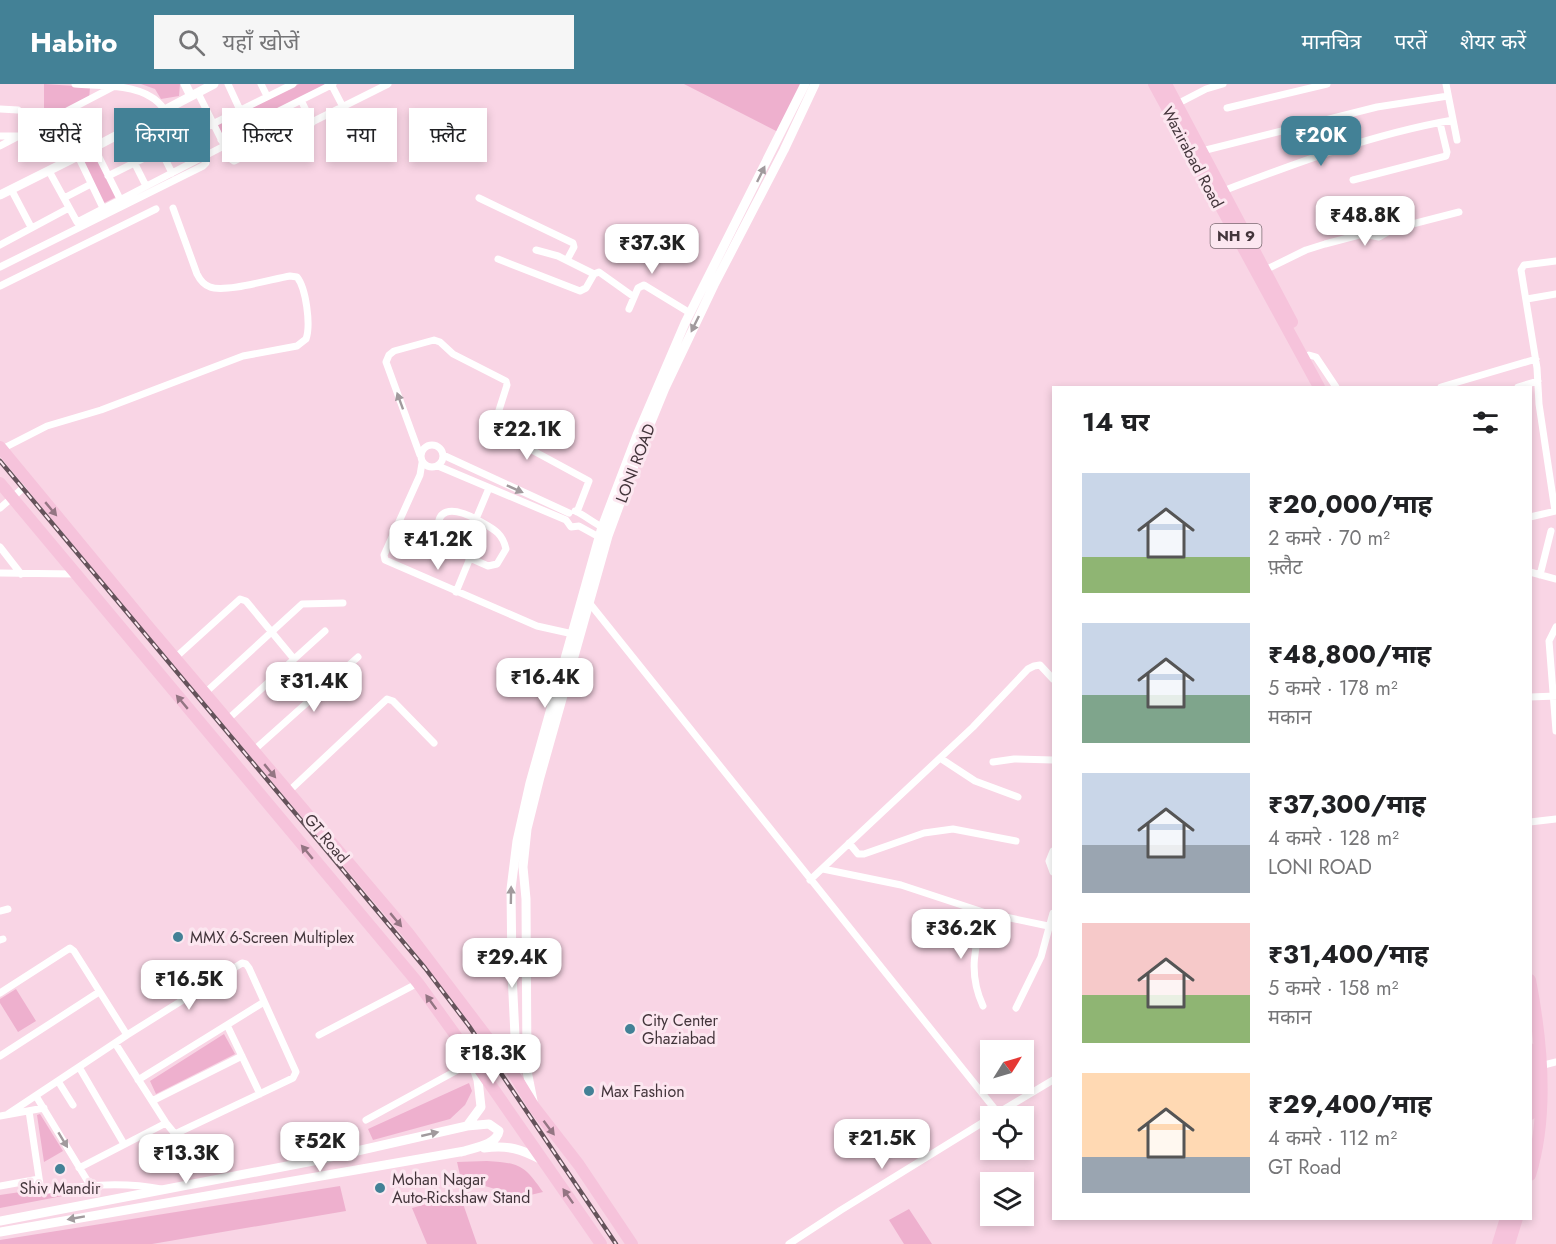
<!DOCTYPE html>
<html lang="hi">
<head>
<meta charset="utf-8">
<style>
	body { margin:0; font-family:Jost,"Noto Sans Devanagari",sans-serif; background:#f6f6f6; color:#202124; height:100vh; display:flex; flex-direction:column; font-size:22px; white-space:nowrap }
	* { box-sizing:border-box; margin:0 }
	p { font-size:20px; color:#757577 }
	.icon { flex:none; width:33px; height:33px; fill:none; stroke:currentColor; stroke-width:2; stroke-linecap:round; stroke-linejoin:round }
	.map { position:relative; flex:1; overflow:hidden }
	.panel { position:absolute; left:1052px; top:302px; width:480px; height:834px; display:flex; flex-direction:column; background:#fff; border-radius:0px; box-shadow:0 3px 9px #0003 }
	.panel>* { flex:none }
	.hud { position:absolute; left:18px; top:24px; width:570px; height:54px; display:flex; gap:12px }
	.needle { width:39px; rotate:53deg }
	.fabs { position:absolute; left:980px; top:956px; display:grid; gap:12px }
	.fabs a { display:grid; place-items:center; width:54px; height:54px; border-radius:0px; background:#fff; box-shadow:0 3px 9px #0003; font-size:30px }
	.price { position:absolute; translate:-50% -51px; padding:0 14px; border-radius:12px; background:#fff; color:#222; font-size:20px; line-height:39px; filter:drop-shadow(0 2px 3px #0008) }
	.price::after { content:''; position:absolute; left:50%; top:36px; width:18px; height:14px; margin-left:-9px; background:inherit; clip-path:polygon(0 0,100% 0,50% 100%) }
	.price.current { background:#438196; color:#fff }
	ul { padding:0; list-style:none }
	li { display:flex; align-items:center; gap:18px; height:150px; padding:0 30px }
	li span { display:grid; place-items:center; flex:none; width:168px; height:120px; border-radius:0px; color:#555 }
	li>.icon { margin-inline-start:auto }
	span .icon { width:72px; height:72px; fill:#fffc; stroke-width:1 }
	li b { font-size:26px }
	h2 { display:flex; justify-content:space-between; align-items:center; height:72px; padding:0 30px; font-size:26px }
	.tag { padding:0 21px; border-radius:0px; background:#fff; box-shadow:0 3px 9px #0003; font-size:21px; line-height:54px }
	.tag.current { background:#438196; color:#fff }
	header { display:flex; align-items:center; gap:36px; box-sizing:border-box; height:84px; padding:0 30px; background:#438196; color:#fff }
	header strong { font-size:28px }
	nav { display:flex; gap:33px; margin-inline-start:auto; font-size:21px }
	.search { width:420px; height:54px; background:#f6f6f6; display:flex; align-items:center; gap:15px; box-sizing:border-box; padding:0 21px; border-radius:0px; color:#757577; font-size:22px }
	.map>svg:first-child { display:block }
</style>
</head>
<body>
<header>
<strong>Habito</strong>
<div class="search"><svg class="icon" aria-label="search" viewBox="0 0 24 24"><circle cx="10" cy="10" r="6"/><path d="M15 15l6 6"/></svg>यहाँ खोजें</div>
<nav><a>मानचित्र</a><a>परतें</a><a>शेयर करें</a></nav>
</header>
<div class="map">
<svg width="1556" height="1160" viewBox="0 0 1556 1160">
	<rect width="100%" height="100%" fill="#f9d5e5"/>
	<path fill="#eeb0ce" d="M 44,0 L 90,3 L 89,16 L 44,34 Z
		M 141,0 L 180,0 L 179,12 L 161,15 L 155,5 Z
		M 299,0 L 324,0 L 325,2 L 223,52 L 217,40 Z
		M 684,0 L 801,0 L 780,49 Z
		M 94,65 L 118,112 L 102,120 L 79,73 Z
		M 16,905 L 36,937 L 18,948 L 0,919 L 0,915 Z
		M 224,950 L 235,970 L 156,1010 L 150,997 Z
		M 469,999 L 472,1007 L 465,1021 L 450,1035 L 373,1056 L 368,1045 Z
		M 40,1030 L 63,1067 L 44,1078 L 37,1031 Z
		M 487,1077 C 520,1079 524,1081 543,1108 L 522,1113 L 485,1102 L 462,1100 L 457,1078 Z
		M 340,1102 L 346,1127 L 152,1160 L 0,1160 L 0,1156 Z
		M 80,1103 L 89,1103 L 89,1107 L 0,1124 L 0,1111 L 27,1107 L 34,1111 Z
		M 460,1111 L 477,1160 L 427,1160 L 412,1124 Z
		M 909,1125 L 932,1160 L 904,1160 L 889,1136 Z"/>
	<g fill="none" stroke-linecap="round" stroke-linejoin="round">
		<path stroke="#fff" stroke-width="7" d="M 75,0 C 98,2 131,0 151,13 C 157,16 161,21 165,26
			M 228,0 L 240,26
			M 261,0 L 267,12
			M 331,0 L 343,23
			M 1446,0 L 1457,56
			M 198,9 L 231,75 L 234,77 L 388,0
			M 301,16 L 312,39
			M 1177,20 L 1206,5 L 1223,0
			M 171,23 L 199,75
			M 1227,24 L 1327,0
			M 0,25 L 18,26
			M 275,29 L 287,51
			M 146,36 L 172,89
			M 249,42 L 260,64
			M 120,50 L 146,102
			M 0,52 L 18,52
			M 221,56 L 333,0
			M 0,62 L 113,3
			M 94,63 L 120,115
			M 1202,67 L 1377,23 L 1448,12
			M 78,72 L 103,124
			M 49,87 L 77,138 L 224,62
			M 108,92 L 293,0
			M 1353,96 L 1446,72 L 1447,68 L 1440,39
			M 11,105 L 31,143
			M 1223,107 C 1299,78 1373,50 1453,36
			M 64,114 L 91,100
			M 479,114 L 573,159 L 574,163 L 567,176
			M 0,161 L 69,124
			M 536,166 L 558,172 L 594,190
			M 498,175 L 580,207 L 586,204 L 594,190 L 599,188 L 634,213
			M 0,183 L 203,82 L 206,79 L 203,73
			M 1265,186 L 1306,166 L 1325,160 L 1363,150 L 1379,153 L 1393,145 L 1459,128
			M 0,202 L 156,125
			M 1527,215 L 1556,210
			M 629,225 L 638,204 L 644,201 L 690,229
			M 1309,271 L 1316,273 L 1336,303
			M 1441,303 L 1536,275
			M 1518,303 L 1538,297
			M421 372a11 11 0 1 1 22 0a11 11 0 1 1-22 0Z
			M 2,365 L 47,342 L 101,326 L 243,272 L 297,262 L 306,255 C 311,241 306,204 297,193 L 290,192 C 272,195 225,209 210,203 C 204,201 200,196 197,190 L 173,124
			M 420,371 L 386,278 L 389,271 L 394,267 L 434,256 L 440,258 L 453,270 L 506,297 L 507,301 L 493,345 L 589,397 L 577,428
			M 443,371 L 569,429
			M 422,379 L 420,391 L 384,471 L 385,476 L 537,542 L 573,550
			M 438,382 L 566,436 L 571,443 L 579,442 L 599,453
			M 0,424 L 29,399
			M 575,427 C 581,429 594,439 602,443
			M 1555,427 L 1539,320 L 1537,284 L 1521,186 L 1524,181 L 1556,177
			M 1530,433 L 1556,427
			M 0,463 L 21,490
			M 470,474 L 440,455 C 432,422 453,423 476,435
			M 1530,488 L 1556,495
			M 0,489 L 75,490
			M 1540,491 L 1551,447
			M 456,508 L 470,474 L 488,482 L 497,480 L 506,465 C 502,447 491,444 476,435 L 489,404
			M 587,516 L 998,1029
			M 1556,543 L 1549,557 L 1556,647
			M 175,574 L 240,515 L 246,517 L 294,575
			M 205,609 L 302,520 L 343,519
			M 1530,613 L 1556,612
			M 227,636 L 325,547
			M 253,667 L 358,573
			M 940,674 L 975,697 L 1018,713
			M 993,678 L 1014,675 L 1053,676
			M 288,708 L 387,615 L 393,617 L 434,659
			M 1530,738 L 1556,735
			M 849,759 L 858,770 L 864,770 L 924,749 L 953,745 L 1016,757
			M 1053,767 L 1049,777 L 1053,788
			M 823,785 L 901,801 L 986,829 L 1053,843
			M 810,796 L 973,643 L 1028,585 L 1034,582 L 1040,581 L 1053,595
			M 0,827 L 8,825
			M 0,856 L 3,855
			M 0,909 L 70,864 L 74,867 L 127,951
			M 983,922 C 968,890 974,861 986,829
			M 1016,924 L 1041,873 L 1053,829
			M 227,941 L 260,1010
			M 319,951 L 418,899
			M 0,972 L 99,908
			M 1540,982 L 1556,978
			M 79,983 L 124,1060
			M 138,996 L 264,918
			M 58,997 L 73,1021
			M 36,1012 L 90,1101
			M 152,1017 L 242,972
			M 29,1027 L 41,1107 C 80,1102 121,1097 161,1105
			M 8,1030 C 47,1004 87,978 127,951 L 242,879 L 246,880 L 249,884 L 296,988 L 293,994 L 175,1050 L 166,1039 L 115,959
			M 996,1030 L 1053,996
			M 0,1032 L 44,1024
			M 366,1036 L 474,977
			M 79,1084 L 166,1039
			M 0,1102 L 39,1095
			M 789,1160 L 841,1126 L 990,1034"/>
		<path stroke="#fff" stroke-width="9" d="M 185,0 L 191,12
			M 0,111 L 70,76 L 214,0
			M 517,993 L 512,890 L 511,805 L 517,757 L 530,699 L 602,443 L 637,351 L 685,239 L 805,0
			M 533,1017 L 527,987 L 526,815 L 523,783 L 527,745 L 540,693 L 608,452 L 642,360 L 665,304 L 714,201 L 784,66 L 815,0
			M 467,1042 L 481,1023 L 478,996 L 473,981
			M 484,1064 C 509,1061 521,1065 542,1076
			M 0,1137 L 313,1077 L 467,1042 L 489,1040 L 499,1047 C 497,1061 473,1064 461,1068
			M 0,1148 L 465,1067"/>
		<path stroke="#f6c3db" stroke-width="12" d="M 1154,0 L 1319,303
			M 1166,0 L 1292,238
			M 0,363 L 147,541 L 408,849 L 509,982 L 534,1023 L 579,1081 L 632,1160
			M 0,399 L 418,899 L 474,977 L 601,1160
			M 1530,896 C 1542,958 1549,1030 1530,1091
			M 1530,965 L 1532,1009 L 1530,1030
			M 1498,1160 L 1506,1134
			M 1509,1160 L 1517,1134"/>
		<defs>
			<path id="rail" d="M 0,377 L 425,884 L 469,942 L 616,1160"/>
		</defs>
		<use href="#rail" stroke="#65535b" stroke-width="4.5"/>
		<use href="#rail" stroke="#fce7f0" stroke-width="2" stroke-dasharray="7" stroke-linecap="butt"/>
	</g>
	<defs><path id="oneway-solid" d="M-6-.8H1V-3.2L6.5 0L1 3.2V.8H-6Z" transform="scale(1.5)"/></defs>
	<g fill="#a19a9d">
		<use href="#oneway-solid" transform="translate(761 90) rotate(-64)"/>
		<use href="#oneway-solid" transform="translate(695 240) rotate(116)"/>
		<use href="#oneway-solid" transform="translate(400 317) rotate(-110)"/>
		<use href="#oneway-solid" transform="translate(515 405) rotate(24)"/>
		<use href="#oneway-solid" transform="translate(511 811) rotate(-89)"/>
		<use href="#oneway-solid" transform="translate(430 1050) rotate(-13)"/>
		<use href="#oneway-solid" transform="translate(63 1056) rotate(59)"/>
		<use href="#oneway-solid" transform="translate(76 1134) rotate(170)"/>
	</g>
	<g fill="#947583">
		<use href="#oneway-solid" transform="translate(51 425) rotate(50)"/>
		<use href="#oneway-solid" transform="translate(182 618) rotate(-130)"/>
		<use href="#oneway-solid" transform="translate(270 687) rotate(50)"/>
		<use href="#oneway-solid" transform="translate(307 768) rotate(-130)"/>
		<use href="#oneway-solid" transform="translate(396 836) rotate(50)"/>
		<use href="#oneway-solid" transform="translate(431 918) rotate(-126)"/>
		<use href="#oneway-solid" transform="translate(549 1044) rotate(53)"/>
		<use href="#oneway-solid" transform="translate(568 1112) rotate(-125)"/>
	</g>
	<g fill="#438196" stroke="#fce7f0" stroke-width="2">
		<circle cx="178" cy="853" r="6"/>
		<circle cx="630" cy="945" r="6"/>
		<circle cx="589" cy="1007" r="6"/>
		<circle cx="60" cy="1085" r="6"/>
		<circle cx="380" cy="1104" r="6"/>
	</g>
	<g text-anchor="middle" stroke-width="6" stroke-linejoin="round" paint-order="stroke">
		<rect fill="#fce7f0" stroke="#7a6a71" stroke-width="1.5" x="1210.5" y="140" width="51" height="24" rx="4.5"/>
		<g font-size="15" font-weight="bold" fill="#43353b">
			<text x="1236" y="157">NH 9</text>
		</g>
		<g font-size="16" fill="#43353b" stroke="#fce7f0">
			<text transform="translate(1193 73) rotate(62)" y="6">Wazirabad Road</text>
			<text transform="translate(635 379) rotate(-69)" y="6">LONI ROAD</text>
			<text transform="translate(327 754) rotate(50)" y="6">GT Road</text>
		</g>
		<g font-size="16" fill="#43353b" stroke="#fce7f0" text-anchor="start">
			<text x="190" y="859">MMX 6-Screen Multiplex</text>
			<text x="642" y="942">City Center<tspan x="642" dy="18">Ghaziabad</tspan></text>
			<text x="601" y="1013">Max Fashion</text>
			<text x="392" y="1101">Mohan Nagar<tspan x="392" dy="18">Auto-Rickshaw Stand</tspan></text>
			<text x="60" y="1110" text-anchor="middle">Shiv Mandir</text>
		</g>
	</g>
</svg>
<div class="fabs">
<a><svg class="needle" viewBox="-14 -14 28 28"><path d="M0-13l5 13h-10z" fill="#e53935"/><path d="M0 13l5-13h-10z" fill="#757577"/></svg></a>
<a><svg class="icon" aria-label="locate" viewBox="0 0 24 24"><circle cx="12" cy="12" r="6"/><path d="M12 2v4M12 18v4M2 12h4M18 12h4"/></svg></a>
<a><svg class="icon" aria-label="layers" viewBox="0 0 24 24"><path d="M12 4l9 5-9 5-9-5zM3 14l9 5 9-5"/></svg></a>
</div>
<b class="price current" style="left:1321px;top:83px">₹20K</b>
<b class="price" style="left:1365px;top:163px">₹48.8K</b>
<b class="price" style="left:652px;top:191px">₹37.3K</b>
<b class="price" style="left:527px;top:377px">₹22.1K</b>
<b class="price" style="left:438px;top:487px">₹41.2K</b>
<b class="price" style="left:545px;top:625px">₹16.4K</b>
<b class="price" style="left:314px;top:629px">₹31.4K</b>
<b class="price" style="left:961px;top:876px">₹36.2K</b>
<b class="price" style="left:512px;top:905px">₹29.4K</b>
<b class="price" style="left:189px;top:927px">₹16.5K</b>
<b class="price" style="left:493px;top:1001px">₹18.3K</b>
<b class="price" style="left:882px;top:1086px">₹21.5K</b>
<b class="price" style="left:320px;top:1089px">₹52K</b>
<b class="price" style="left:186px;top:1101px">₹13.3K</b>
<div class="hud">
<a class="tag">खरीदें</a>
<a class="tag current">किराया</a>
<a class="tag">फ़िल्टर</a>
<a class="tag">नया</a>
<a class="tag">फ़्लैट</a>
</div>
<section class="panel">
<h2>14 घर<svg class="icon" aria-label="filters" viewBox="0 0 24 24"><path d="M4 7h16M4 17h16"/><circle cx="9" cy="7" r="2"/><circle cx="15" cy="17" r="2"/></svg></h2>
<ul>
<li><span style="background:linear-gradient(#c9d6e8 70%,#8fb573 0)"><svg class="icon" aria-label="home" viewBox="0 0 24 24"><path d="M3 11l9-7 9 7M6 9v11h12V9"/></svg></span><div><b>₹20,000/माह</b><p>2 कमरे · 70 m²</p><p>फ़्लैट</p></div></li>
<li><span style="background:linear-gradient(#c9d6e8 60%,#7fa58c 0)"><svg class="icon" aria-label="home" viewBox="0 0 24 24"><path d="M3 11l9-7 9 7M6 9v11h12V9"/></svg></span><div><b>₹48,800/माह</b><p>5 कमरे · 178 m²</p><p>मकान</p></div></li>
<li><span style="background:linear-gradient(#c9d6e8 60%,#9aa5b1 0)"><svg class="icon" aria-label="home" viewBox="0 0 24 24"><path d="M3 11l9-7 9 7M6 9v11h12V9"/></svg></span><div><b>₹37,300/माह</b><p>4 कमरे · 128 m²</p><p>LONI ROAD</p></div></li>
<li><span style="background:linear-gradient(#f6c9c9 60%,#8fb573 0)"><svg class="icon" aria-label="home" viewBox="0 0 24 24"><path d="M3 11l9-7 9 7M6 9v11h12V9"/></svg></span><div><b>₹31,400/माह</b><p>5 कमरे · 158 m²</p><p>मकान</p></div></li>
<li><span style="background:linear-gradient(#ffd9b3 70%,#9aa5b1 0)"><svg class="icon" aria-label="home" viewBox="0 0 24 24"><path d="M3 11l9-7 9 7M6 9v11h12V9"/></svg></span><div><b>₹29,400/माह</b><p>4 कमरे · 112 m²</p><p>GT Road</p></div></li>
</ul>
</section>
</div>
</body>
</html>
